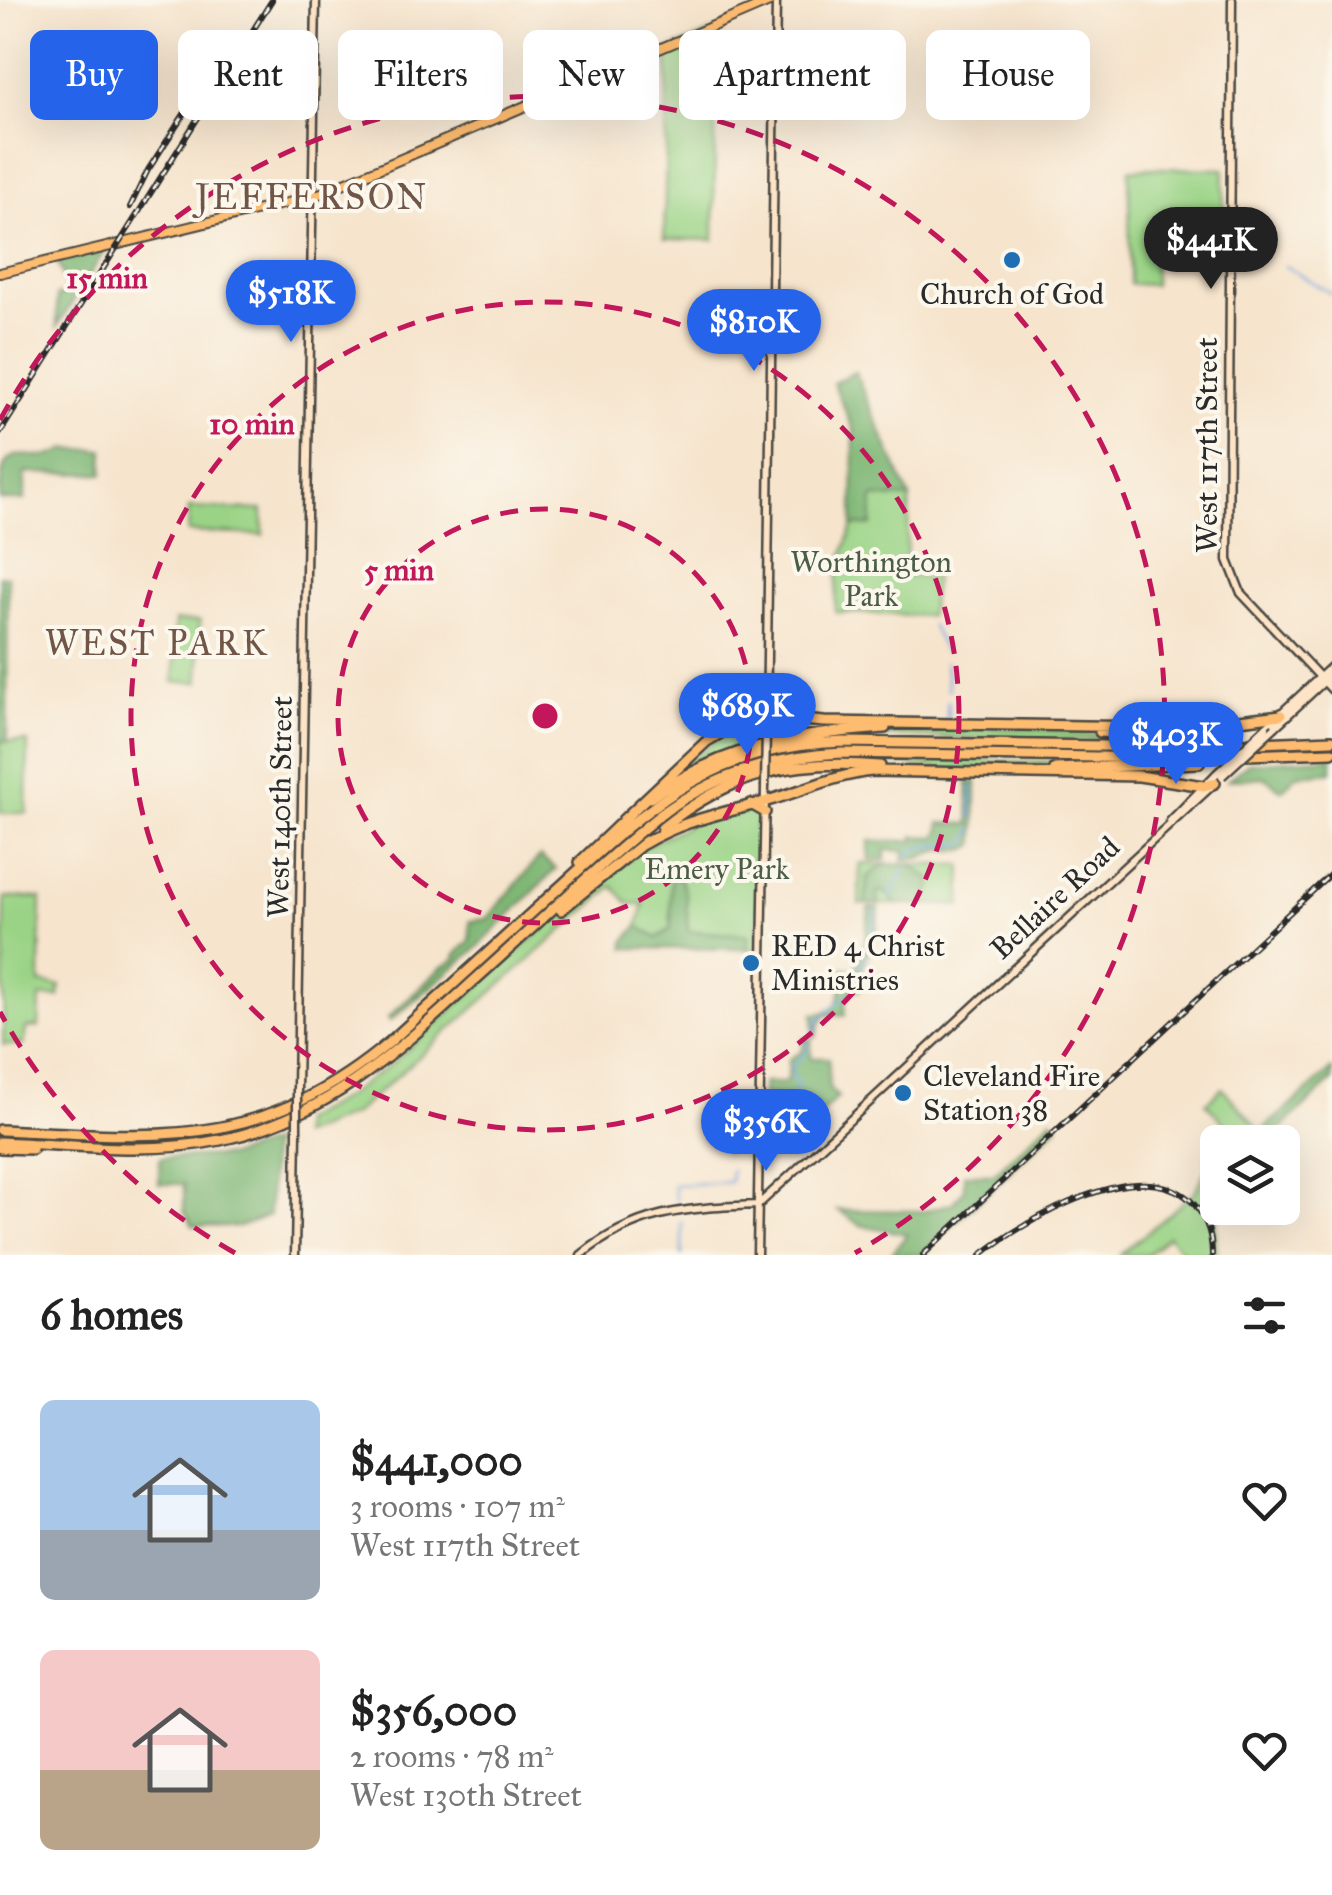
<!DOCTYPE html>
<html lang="en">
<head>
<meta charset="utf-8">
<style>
	body { margin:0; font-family:"IM FELL Great Primer",serif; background:#f6f6f6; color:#222; height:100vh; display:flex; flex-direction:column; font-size:38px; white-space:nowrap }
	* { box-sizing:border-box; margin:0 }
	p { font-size:32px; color:#767676 }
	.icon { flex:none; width:55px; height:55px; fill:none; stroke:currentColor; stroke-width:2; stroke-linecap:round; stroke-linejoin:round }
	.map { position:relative; height:1255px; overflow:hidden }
	.sheet { display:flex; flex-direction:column; background:#fff; flex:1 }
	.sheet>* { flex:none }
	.guide { position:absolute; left:30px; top:30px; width:1272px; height:90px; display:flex; gap:20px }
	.tools { position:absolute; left:1200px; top:1125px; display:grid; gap:20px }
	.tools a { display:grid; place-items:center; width:100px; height:100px; border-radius:15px; background:#fff; box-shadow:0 10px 40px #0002; font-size:50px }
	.price { position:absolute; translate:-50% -85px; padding:0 22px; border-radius:35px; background:#2563eb; color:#fff; font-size:32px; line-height:65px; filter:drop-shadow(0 2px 5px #0008) }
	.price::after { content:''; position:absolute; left:50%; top:60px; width:30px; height:22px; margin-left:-15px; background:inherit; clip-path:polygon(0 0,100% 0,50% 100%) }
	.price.on { background:#222; color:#fff }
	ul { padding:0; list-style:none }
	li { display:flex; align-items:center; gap:30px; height:250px; padding:0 40px }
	li span { display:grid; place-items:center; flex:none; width:280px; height:200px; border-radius:15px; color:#555 }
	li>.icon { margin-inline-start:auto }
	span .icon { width:120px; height:120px; fill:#fffc; stroke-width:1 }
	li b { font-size:42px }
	h2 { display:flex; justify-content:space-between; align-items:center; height:120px; padding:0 40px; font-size:42px }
	.tag { padding:0 35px; border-radius:15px; background:#fff; box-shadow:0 10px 40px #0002; font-size:35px; line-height:90px }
	.tag.on { background:#2563eb; color:#fff }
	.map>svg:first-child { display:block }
</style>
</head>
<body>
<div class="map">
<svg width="1332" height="1255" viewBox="0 0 1332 1255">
	<rect width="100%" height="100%" fill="#fbf7ec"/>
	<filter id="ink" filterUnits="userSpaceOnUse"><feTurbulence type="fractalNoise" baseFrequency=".01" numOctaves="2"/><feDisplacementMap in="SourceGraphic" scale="20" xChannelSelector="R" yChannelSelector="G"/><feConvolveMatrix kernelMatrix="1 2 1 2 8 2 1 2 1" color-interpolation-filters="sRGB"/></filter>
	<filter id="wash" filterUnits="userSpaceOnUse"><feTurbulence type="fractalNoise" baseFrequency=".0048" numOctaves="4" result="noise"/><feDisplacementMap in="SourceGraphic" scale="40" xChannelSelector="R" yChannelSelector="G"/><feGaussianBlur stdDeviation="2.25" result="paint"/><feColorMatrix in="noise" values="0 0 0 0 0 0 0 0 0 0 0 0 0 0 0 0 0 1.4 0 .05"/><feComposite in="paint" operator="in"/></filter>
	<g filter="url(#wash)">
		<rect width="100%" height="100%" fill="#f6e4cc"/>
		<path fill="#9ad385" stroke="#627f58" stroke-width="2.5" d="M 716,31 L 714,240 L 664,239 L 668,50 Z
			M 1152,168 L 1224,169 L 1223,250 L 1185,249 L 1154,263 L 1154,285 L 1130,284 L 1129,170 Z
			M 873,497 L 910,498 L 905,576 L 935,578 L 929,616 L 835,612 L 838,568 L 853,526 L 871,525 Z
			M 189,508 L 263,510 L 263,535 L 188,532 Z
			M 175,621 L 200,621 L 199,682 L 174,682 Z
			M 759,719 L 758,741 L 703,761 L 653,792 L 724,732 Z
			M 935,727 L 1037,729 L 1167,741 L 842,736 Z
			M 0,741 L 28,742 L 27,813 L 0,813 Z
			M 837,758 L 1117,763 L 1007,770 L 942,769 Z
			M 750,807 L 757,811 L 758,950 L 748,949 L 747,935 L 688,931 L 686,895 L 671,881 L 671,929 L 657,938 L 638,926 L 644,904 L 629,904 L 613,886 L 354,1114 L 300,1136 L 301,1121 L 345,1097 L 391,1064 L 554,919 L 641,849 L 694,822 Z
			M 860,864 L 962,865 L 961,905 L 859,904 Z
			M 5,897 L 41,898 L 40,983 L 60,986 L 59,997 L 40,997 L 39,1027 L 26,1028 L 24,1045 L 3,1045 Z
			M 1222,1088 L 1260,1130 L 1242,1142 L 1221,1142 L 1225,1124 L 1206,1103 Z
			M 1217,1149 L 1218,1208 L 1221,1208 L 1220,1217 L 1216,1217 L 1216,1255 L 1186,1255 L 1168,1236 L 1147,1255 L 1120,1255 L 1194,1193 Z"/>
		<path fill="#7bb572" stroke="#53704e" stroke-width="2.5" d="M 105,250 L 57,327 L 57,295 L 66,294 L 65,281 L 57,261 Z
			M 855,372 L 910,498 L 873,497 L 871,525 L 853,526 L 854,430 L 833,383 Z
			M 66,449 L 104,450 L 103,474 L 25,473 L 25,500 L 0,500 C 0,426 32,472 66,449 Z
			M 0,576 L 8,576 L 7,741 L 0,741 Z
			M 1332,757 L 1332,772 L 1297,775 L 1282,790 L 1264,777 L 1228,780 L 1248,763 Z
			M 968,782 L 976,782 L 975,845 C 964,853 955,849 943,850 C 925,853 925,860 903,860 L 906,851 L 886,850 L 885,860 L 869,860 L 869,841 L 914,841 L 914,836 L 936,837 L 940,831 L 940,823 L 970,824 Z
			M 540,856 L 556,869 L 477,948 L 390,1021 L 388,1018 L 441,968 L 456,959 L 455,955 L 470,941 L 470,921 L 487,919 Z
			M 885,864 L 916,865 L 917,869 L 931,879 L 932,886 L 925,904 L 896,904 L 882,890 L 877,892 L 879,904 L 865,904 L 867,877 Z
			M 679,876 L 686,895 L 688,931 L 748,935 L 748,949 L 625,948 L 625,942 L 638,926 L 657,938 L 671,929 L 671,880 Z
			M 869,908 L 879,908 L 876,934 L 861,972 L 860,990 L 852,991 L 846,1001 L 845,1015 L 826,1015 L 820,1023 L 816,1037 L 813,1037 L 814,1014 C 842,1013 842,992 843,969 L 855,969 L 864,951 Z
			M 803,1039 L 811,1039 L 811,1058 L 829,1058 L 829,1088 L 838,1097 L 803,1131 L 786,1131 L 786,1135 L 765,1139 L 765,1135 L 779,1128 L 785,1112 L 777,1097 L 763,1097 L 763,1083 L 783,1083 L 788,1078 L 789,1059 L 803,1051 Z
			M 1332,1069 L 1332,1081 L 1266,1142 L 1242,1142 L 1266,1127 Z
			M 1052,1119 L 1058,1126 L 921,1255 L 891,1255 L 907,1234 L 860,1225 L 838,1210 L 924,1211 L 953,1203 L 964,1190 L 964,1174 L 994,1174 Z
			M 271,1143 L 269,1215 L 239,1227 L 193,1226 L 184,1211 L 184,1184 L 159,1184 L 160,1158 L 231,1156 Z"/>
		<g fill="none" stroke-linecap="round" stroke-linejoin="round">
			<path stroke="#6ea3db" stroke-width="2.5" d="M 1285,266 L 1332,294
				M 931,625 L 945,652
				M 945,662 L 948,690
				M 947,718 L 948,701
				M 972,786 L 972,818
				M 907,857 C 922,839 948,849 968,842 L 973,829
				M 889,897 L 905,871
				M 870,944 L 877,911
				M 852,986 L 866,956
				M 814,1033 L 818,1020 L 846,996
				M 771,1134 L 782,1130 L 786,1115 L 797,1108 L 792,1094 L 799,1086 L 792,1075 L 792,1066 L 805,1054 L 809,1042
				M 726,1153 L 728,1141 L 751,1139
				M 676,1200 L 673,1185 L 730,1182 L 731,1170
				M 682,1222 L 682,1255"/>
		</g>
	</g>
	<g filter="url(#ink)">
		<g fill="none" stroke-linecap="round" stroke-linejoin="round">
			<defs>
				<path id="secondary" d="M 1232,0 L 1228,560 L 1241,593 L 1332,690
					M 1266,727 L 1332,666
					M 1275,727 L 1332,674
					M 766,729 L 776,0
					M 1170,821 L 1216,774
					M 297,1088 L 316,0
					M 295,1255 L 297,1132
					M 581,1255 C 638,1209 688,1208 758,1205 L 1213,785
					M 757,1255 L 765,787"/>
				<path id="primary" d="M 0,273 L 312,197 L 774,0"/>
				<path id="highway" d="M 1100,732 L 1215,740
					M 1055,769 L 1199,763
					M 650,798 C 727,744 794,735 885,728
					M 751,804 L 765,812
					M 623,820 L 707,741 L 736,724 L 760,716 L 824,722 L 1152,727 L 1197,725 L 1281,715
					M 662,828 C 731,772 793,759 880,766
					M 643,844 C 688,818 719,815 767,801 C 802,791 835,775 872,771 L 1139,776 L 1204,786 L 1215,783
					M 580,862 L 627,817
					M 561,910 L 646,841
					M 0,1130 C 160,1137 259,1152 391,1041 C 444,993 497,945 549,897 C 645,810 707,746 844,742 L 1167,747 L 1332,740
					M 0,1142 C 72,1145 148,1155 220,1140 C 323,1119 393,1055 468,986 C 530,931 590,872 655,819 C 710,776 772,756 842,753 L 1158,758 L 1332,752
					M 0,1148 L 32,1149"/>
			</defs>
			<use href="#secondary" stroke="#494743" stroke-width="11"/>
			<use href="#primary" stroke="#494743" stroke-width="12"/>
			<use href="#highway" stroke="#494743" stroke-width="14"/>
			<use href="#secondary" stroke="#fee4c6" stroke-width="6"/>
			<use href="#primary" stroke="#fdbc70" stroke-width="8"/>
			<use href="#highway" stroke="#fdbc70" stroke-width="9"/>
			<defs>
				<path id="rail" d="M 130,207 L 148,170 L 234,37
					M 0,433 L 272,0
					M 923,1255 L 1332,873
					M 981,1255 C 1026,1220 1138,1153 1190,1200 C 1206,1215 1212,1233 1212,1255"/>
			</defs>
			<use href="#rail" stroke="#2b2b2b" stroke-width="6"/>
			<use href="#rail" stroke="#fbf7ec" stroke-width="2.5" stroke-dasharray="8" stroke-linecap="butt"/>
			<defs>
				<path id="secondary-bridge" d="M 1216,774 L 1266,727
					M 1222,776 L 1275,727
					M 765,787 L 766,729
					M 297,1132 L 297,1088"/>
			</defs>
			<use href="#secondary-bridge" stroke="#494743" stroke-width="11" stroke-linecap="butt"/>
			<use href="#secondary-bridge" stroke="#fee4c6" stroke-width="6"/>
		</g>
	</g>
	<g fill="none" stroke="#c2185b" stroke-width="5" stroke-dasharray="18 12">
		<circle cx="545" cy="716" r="207"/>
		<circle cx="545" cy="716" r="414"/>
		<path d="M235 1253A620 620 0 0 1 0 1012M0 420A620 620 0 1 1 855 1253"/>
	</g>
	<g fill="#1f6fb2" stroke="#fbf7ec" stroke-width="4">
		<circle cx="1012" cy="260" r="10"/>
		<circle cx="751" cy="963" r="10"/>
		<circle cx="903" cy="1093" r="10"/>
	</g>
	<g text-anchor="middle" stroke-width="8" stroke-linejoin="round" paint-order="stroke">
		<g font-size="30" fill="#2b2b2b" stroke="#fbf7ec" text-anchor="start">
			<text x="1012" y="304" text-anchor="middle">Church of God</text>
			<text x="771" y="956">RED 4 Christ<tspan x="771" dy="34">Ministries</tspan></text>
			<text x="923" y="1086">Cleveland Fire<tspan x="923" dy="34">Station 38</tspan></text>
		</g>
		<g font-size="30" fill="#2b2b2b" stroke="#fbf7ec">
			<text transform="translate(1207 445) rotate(-90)" y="10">West 117th Street</text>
			<text transform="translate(280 807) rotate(-89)" y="10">West 140th Street</text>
			<text transform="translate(1055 898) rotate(-43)" y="10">Bellaire Road</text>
		</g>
		<g font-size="30" fill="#4c5d46" stroke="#fbf7ec">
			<text x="871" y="572">Worthington<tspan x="871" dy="34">Park</tspan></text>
			<text x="717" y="879">Emery Park</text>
		</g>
		<g font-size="35" letter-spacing="2.5" fill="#715648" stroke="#fbf7ec">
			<text x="312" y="209">JEFFERSON</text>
			<text x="157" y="655">WEST PARK</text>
		</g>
	</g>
	<circle cx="545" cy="716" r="15" fill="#c2185b" stroke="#fbf7ec" stroke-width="5"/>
	<g font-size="30" text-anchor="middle" font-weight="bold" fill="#c2185b" stroke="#fbf7ec" stroke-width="8" stroke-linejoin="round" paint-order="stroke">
		<text x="107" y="288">15 min</text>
		<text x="252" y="434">10 min</text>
		<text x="399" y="580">5 min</text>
	</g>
</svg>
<div class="tools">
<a><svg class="icon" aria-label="layers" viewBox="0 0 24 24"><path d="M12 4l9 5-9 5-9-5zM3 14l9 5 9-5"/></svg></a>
</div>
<b class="price on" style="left:1211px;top:292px">$441K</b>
<b class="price" style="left:291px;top:345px">$518K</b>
<b class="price" style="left:754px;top:374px">$810K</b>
<b class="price" style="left:747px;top:758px">$689K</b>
<b class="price" style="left:1176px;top:787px">$403K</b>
<b class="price" style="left:766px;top:1174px">$356K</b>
<div class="guide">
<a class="tag on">Buy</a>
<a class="tag">Rent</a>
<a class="tag">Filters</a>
<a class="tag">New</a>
<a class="tag">Apartment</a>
<a class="tag">House</a>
</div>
</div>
<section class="sheet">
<h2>6 homes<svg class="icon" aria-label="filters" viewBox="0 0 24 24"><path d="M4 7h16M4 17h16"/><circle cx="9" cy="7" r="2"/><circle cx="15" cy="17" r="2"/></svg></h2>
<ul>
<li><span style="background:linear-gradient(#a9c7e8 65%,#9aa5b1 0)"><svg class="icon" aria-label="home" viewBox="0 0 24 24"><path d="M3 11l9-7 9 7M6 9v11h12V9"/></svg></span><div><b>$441,000</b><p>3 rooms · 107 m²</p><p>West 117th Street</p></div><svg class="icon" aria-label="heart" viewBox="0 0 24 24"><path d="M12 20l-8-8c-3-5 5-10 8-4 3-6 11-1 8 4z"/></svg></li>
<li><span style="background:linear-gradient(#f6c9c9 60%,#b9a48a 0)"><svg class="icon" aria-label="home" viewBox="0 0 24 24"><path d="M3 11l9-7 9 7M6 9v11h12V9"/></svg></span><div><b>$356,000</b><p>2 rooms · 78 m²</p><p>West 130th Street</p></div><svg class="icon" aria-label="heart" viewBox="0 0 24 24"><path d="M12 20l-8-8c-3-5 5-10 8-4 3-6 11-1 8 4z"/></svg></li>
</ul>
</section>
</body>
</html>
